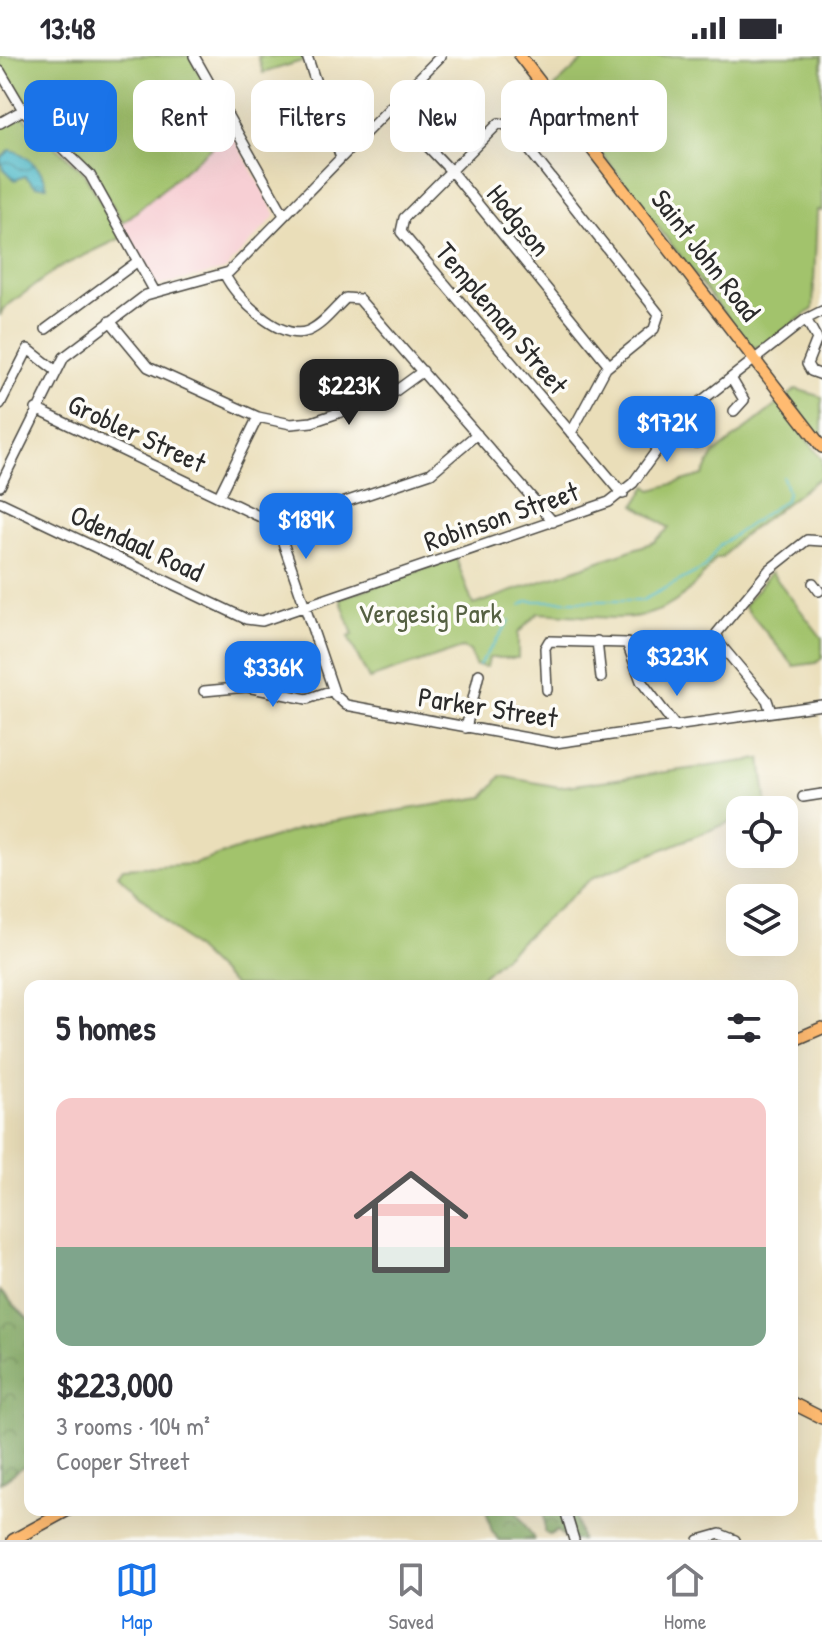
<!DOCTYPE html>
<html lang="en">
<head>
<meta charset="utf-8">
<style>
	body { margin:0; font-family:"Patrick Hand",sans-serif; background:#f7f7f7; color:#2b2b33; height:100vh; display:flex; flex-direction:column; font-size:30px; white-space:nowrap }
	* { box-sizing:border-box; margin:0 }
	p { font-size:26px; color:#7c7c81 }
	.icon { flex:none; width:44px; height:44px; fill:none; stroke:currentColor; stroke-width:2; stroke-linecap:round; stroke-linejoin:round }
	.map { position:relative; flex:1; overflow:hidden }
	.side { position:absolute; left:24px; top:924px; width:774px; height:536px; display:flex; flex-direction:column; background:#fff; border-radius:16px; box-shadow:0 8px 32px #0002 }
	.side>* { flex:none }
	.banner { position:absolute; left:24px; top:24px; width:774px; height:72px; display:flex; gap:16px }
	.tools { position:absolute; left:726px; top:740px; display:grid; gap:16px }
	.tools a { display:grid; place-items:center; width:72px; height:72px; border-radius:16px; background:#fff; box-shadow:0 8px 32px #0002; font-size:40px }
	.price { position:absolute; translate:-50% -68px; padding:0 18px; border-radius:16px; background:#1a73e8; color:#fff; font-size:26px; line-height:52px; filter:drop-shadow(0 2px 4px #0008) }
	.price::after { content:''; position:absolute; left:50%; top:48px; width:24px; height:18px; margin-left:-12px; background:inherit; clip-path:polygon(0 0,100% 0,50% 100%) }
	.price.selected { background:#222; color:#fff }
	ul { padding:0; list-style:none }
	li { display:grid; align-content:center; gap:16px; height:424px; padding:0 32px }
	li+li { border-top:2px solid #e1e1e2 }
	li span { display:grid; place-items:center; height:248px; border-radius:16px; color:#555 }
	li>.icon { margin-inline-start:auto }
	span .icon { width:144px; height:144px; fill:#fffc; stroke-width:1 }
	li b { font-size:34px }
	h2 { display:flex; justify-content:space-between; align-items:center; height:96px; padding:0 32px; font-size:34px }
	.tag { padding:0 28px; border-radius:16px; background:#fff; box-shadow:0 8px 32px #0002; font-size:28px; line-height:72px }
	.tag.selected { background:#1a73e8; color:#fff }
	.status { display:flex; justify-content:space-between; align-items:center; height:56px; padding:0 40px; background:#fff; direction:ltr }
	.status svg { height:22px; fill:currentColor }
	.dock { display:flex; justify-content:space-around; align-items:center; height:112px; border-top:2px solid #e1e1e2; background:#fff; font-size:22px; color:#7c7c81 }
	.dock a { display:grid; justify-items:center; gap:4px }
	.dock .selected { color:#1a73e8 }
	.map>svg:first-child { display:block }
</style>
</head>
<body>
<div class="status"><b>13:48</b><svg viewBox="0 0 49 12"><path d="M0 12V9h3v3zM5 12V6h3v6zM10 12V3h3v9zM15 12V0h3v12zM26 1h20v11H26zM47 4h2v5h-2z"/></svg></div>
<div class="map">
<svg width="822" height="1484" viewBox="0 0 822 1484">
	<defs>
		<pattern id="forest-crowns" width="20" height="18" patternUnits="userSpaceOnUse" patternTransform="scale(2)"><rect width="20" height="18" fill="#81a960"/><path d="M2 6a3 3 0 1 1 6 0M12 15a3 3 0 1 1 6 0" fill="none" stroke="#6a8a4f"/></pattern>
		<pattern id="water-waves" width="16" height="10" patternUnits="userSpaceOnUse" patternTransform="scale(2)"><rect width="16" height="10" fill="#4fbbca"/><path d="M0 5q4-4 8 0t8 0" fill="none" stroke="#4298a4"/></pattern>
	</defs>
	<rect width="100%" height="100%" fill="#fdfcf7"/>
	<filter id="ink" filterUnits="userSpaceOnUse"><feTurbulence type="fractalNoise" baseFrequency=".0125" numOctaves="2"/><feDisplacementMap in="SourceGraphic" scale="16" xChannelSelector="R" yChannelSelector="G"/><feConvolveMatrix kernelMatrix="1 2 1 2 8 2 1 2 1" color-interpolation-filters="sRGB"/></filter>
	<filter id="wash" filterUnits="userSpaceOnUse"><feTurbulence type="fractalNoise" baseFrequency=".006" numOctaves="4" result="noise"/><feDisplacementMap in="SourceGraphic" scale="32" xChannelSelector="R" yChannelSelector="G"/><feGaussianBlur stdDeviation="1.8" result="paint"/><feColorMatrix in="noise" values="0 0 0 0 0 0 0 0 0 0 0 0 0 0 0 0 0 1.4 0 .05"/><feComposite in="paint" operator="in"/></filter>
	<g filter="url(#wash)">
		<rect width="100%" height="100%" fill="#eadeb9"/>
		<path fill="#f7cfd4" d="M 231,76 L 276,159 L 225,214 L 157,230 L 122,169 Z"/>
		<path fill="#a2c36c" stroke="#66774c" stroke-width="2" d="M 0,0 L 190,0 L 232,74 L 123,167 L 96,123 L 22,48 L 0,8 Z
			M 258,0 L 304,0 L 305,4 L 263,17 Z
			M 588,0 L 822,0 L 822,155 L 817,154 L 813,253 L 761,291 L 750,291 L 580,69 L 585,64 L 555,30 Z
			M 23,60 L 84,117 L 121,182 L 58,212 L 3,253 L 0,260 L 0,71 Z
			M 796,333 L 822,341 L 822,385 L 788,340 Z
			M 779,347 L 822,403 L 822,420 L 736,485 L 723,501 L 715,503 C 663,580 619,561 538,557 L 518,577 L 518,602 L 489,602 L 487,611 L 475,609 L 470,595 L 462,592 L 369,623 L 348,581 L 353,579 L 340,542 L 456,502 L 473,549 L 654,486 L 669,472 L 635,449 L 647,430 L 652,434 L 703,419 L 714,398 Z
			M 771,516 L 822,582 L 822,602 L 816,607 L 794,610 L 744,550 Z
			M 761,703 L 767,751 L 740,754 L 740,762 L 592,822 L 471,930 L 234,930 L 118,819 L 123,812 L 194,808 L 314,768 L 484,741 L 501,720 L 559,731 Z"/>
		<path fill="url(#forest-crowns)" stroke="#566a46" stroke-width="2" d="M 0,1235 L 30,1265 L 30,1406 L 0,1427 Z
			M 486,1454 L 515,1454 L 535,1484 L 500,1484 L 492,1476 Z
			M 544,1454 L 574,1454 L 581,1484 L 568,1484 L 557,1475 L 549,1479 L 544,1476 Z"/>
		<path fill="url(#water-waves)" stroke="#3d737a" stroke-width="2" d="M 10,94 C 25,96 45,116 47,130 L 36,130 L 25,120 L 15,124 L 4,113 L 0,103 Z"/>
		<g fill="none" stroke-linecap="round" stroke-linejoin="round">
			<path stroke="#4fbbca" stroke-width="2" d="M 521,549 L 528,545 L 641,545 L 704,512 L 720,489 L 785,444 L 788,437 L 783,421
				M 479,609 L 510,564"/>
		</g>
	</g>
	<g filter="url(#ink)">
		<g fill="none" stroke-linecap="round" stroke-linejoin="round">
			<defs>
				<path id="minor" d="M 194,0 L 284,159
					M 307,0 L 341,102
					M 0,15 L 23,54 L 90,119 L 155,236
					M 390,51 L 451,115 L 609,309
					M 0,67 L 23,54
					M 225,219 C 236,242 280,286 308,275 C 323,269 335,252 346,242 L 359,243 L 553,466
					M 806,263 L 817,283 L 807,308 L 811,315 L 822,319
					M 110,265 L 148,311 L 258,361 L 291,368 L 312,366 L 390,339 L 423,315
					M 46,273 L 138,205
					M 731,322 L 744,344 L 734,355
					M 0,348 L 28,293 L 55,314
					M 693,351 L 708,373 L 696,387
					M 36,353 L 277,469
					M 571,377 L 606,312 L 654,273 L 659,258 L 511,71 L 499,67 L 404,162 L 401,176 L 623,438
					M 0,430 L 64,301 L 146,239 L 229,216 L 441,0
					M 219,440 L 258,361
					M 0,446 L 246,563 L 262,565 L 609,446 L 633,427 L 681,361 L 806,263 L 822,255
					M 277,469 L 335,639 L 346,649 L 555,687 L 822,649
					M 277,469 L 431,417 L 477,378
					M 813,527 L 819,535
					M 597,585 L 601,622
					M 547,634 L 545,592 L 549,585 L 627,587 L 641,625 L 676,671
					M 204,635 L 247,631 L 307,643 L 333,634
					M 771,656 L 767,644 L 719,587 L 717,577 L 769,514 L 807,484 L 822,485
					M 466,672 L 479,618
					M 803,741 L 822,738
					M 565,1454 L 574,1484
					M 699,1484 L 720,1478 L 735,1484"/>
				<path id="major" d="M 520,0 L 822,391
					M 792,985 L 822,972
					M 792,1347 L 822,1362
					M 13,1484 L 68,1454"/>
			</defs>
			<use href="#minor" stroke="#484640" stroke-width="12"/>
			<use href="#major" stroke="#484640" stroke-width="14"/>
			<use href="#minor" stroke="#fff" stroke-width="9"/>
			<use href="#major" stroke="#ffbb71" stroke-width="11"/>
		</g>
	</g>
	<g text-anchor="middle" stroke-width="7" stroke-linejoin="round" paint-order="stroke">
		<g font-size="28" fill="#2b2b2b" stroke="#fdfcf7">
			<text transform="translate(519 164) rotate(51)" y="10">Hodgson</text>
			<text transform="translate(706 199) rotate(52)" y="10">Saint John Road</text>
			<text transform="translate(502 262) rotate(50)" y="10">Templeman Street</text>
			<text transform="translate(137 377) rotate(25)" y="10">Grobler Street</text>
			<text transform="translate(501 460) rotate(-19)" y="10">Robinson Street</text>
			<text transform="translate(137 487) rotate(25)" y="10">Odendaal Road</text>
			<text transform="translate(488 651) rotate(9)" y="10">Parker Street</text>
		</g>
		<g font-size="28" fill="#556042" stroke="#fdfcf7">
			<text x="430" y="567">Vergesig Park</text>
		</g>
	</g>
</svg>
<div class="tools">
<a><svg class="icon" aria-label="locate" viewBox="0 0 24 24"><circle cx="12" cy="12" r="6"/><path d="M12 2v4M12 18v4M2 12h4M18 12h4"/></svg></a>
<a><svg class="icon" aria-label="layers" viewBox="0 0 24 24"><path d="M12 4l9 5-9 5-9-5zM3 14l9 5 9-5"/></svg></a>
</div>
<b class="price selected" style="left:349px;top:371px">$223K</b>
<b class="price" style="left:667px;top:408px">$172K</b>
<b class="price" style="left:306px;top:505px">$189K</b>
<b class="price" style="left:677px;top:642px">$323K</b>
<b class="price" style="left:273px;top:653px">$336K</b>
<div class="banner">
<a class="tag selected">Buy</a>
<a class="tag">Rent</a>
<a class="tag">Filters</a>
<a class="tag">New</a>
<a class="tag">Apartment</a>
</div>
<section class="side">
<h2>5 homes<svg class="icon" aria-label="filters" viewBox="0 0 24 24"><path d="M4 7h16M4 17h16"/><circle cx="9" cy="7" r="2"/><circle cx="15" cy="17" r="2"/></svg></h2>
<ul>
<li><span style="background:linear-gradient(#f6c9c9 60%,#7fa58c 0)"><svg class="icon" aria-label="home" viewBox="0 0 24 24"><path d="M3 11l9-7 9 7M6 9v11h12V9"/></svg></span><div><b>$223,000</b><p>3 rooms · 104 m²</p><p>Cooper Street</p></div></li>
</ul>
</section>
</div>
<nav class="dock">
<a class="selected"><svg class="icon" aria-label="map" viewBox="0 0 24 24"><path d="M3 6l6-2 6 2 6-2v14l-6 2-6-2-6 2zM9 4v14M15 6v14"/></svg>Map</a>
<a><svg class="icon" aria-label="saved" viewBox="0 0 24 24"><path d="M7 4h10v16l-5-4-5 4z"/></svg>Saved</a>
<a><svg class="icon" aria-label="home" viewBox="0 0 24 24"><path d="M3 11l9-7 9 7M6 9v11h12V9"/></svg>Home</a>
</nav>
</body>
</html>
